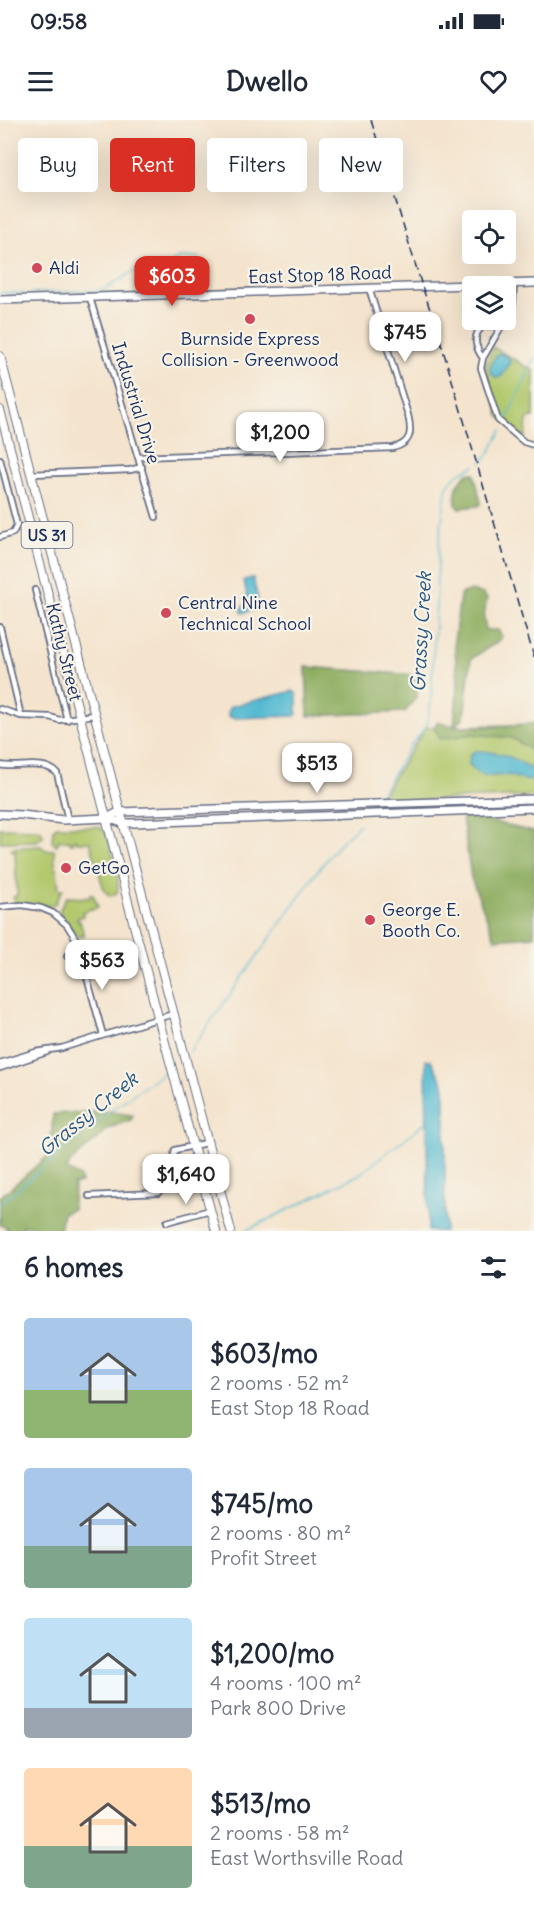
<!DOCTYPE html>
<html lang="en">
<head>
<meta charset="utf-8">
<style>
	body { margin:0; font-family:Delius,sans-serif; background:#f2f2f3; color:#1f2937; height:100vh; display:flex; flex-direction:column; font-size:22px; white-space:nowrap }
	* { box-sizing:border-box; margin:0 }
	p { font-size:20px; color:#747a83 }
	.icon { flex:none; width:33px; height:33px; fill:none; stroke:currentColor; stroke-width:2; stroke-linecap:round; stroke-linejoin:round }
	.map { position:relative; height:1111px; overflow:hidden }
	.panel { display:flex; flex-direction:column; background:#fff; flex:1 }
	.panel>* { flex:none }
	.guide { position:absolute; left:18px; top:18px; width:498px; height:54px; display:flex; gap:12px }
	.buttons { position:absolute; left:462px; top:90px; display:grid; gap:12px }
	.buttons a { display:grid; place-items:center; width:54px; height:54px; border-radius:6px; background:#fff; box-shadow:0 6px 24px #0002; font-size:30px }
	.price { position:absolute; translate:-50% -51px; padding:0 14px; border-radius:12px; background:#fff; color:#222; font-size:20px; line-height:39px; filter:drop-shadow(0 2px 3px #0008) }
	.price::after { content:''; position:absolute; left:50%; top:36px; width:18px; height:14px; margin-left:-9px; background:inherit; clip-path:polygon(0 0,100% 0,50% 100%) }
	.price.current { background:#d93025; color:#fff }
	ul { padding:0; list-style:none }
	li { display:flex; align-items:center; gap:18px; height:150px; padding:0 24px }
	li span { display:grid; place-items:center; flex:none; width:168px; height:120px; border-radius:6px; color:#555 }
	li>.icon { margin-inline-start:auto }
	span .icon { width:72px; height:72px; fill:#fffc; stroke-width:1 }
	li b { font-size:26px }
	h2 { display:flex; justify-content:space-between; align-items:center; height:72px; padding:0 24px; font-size:26px }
	.tag { padding:0 21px; border-radius:6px; background:#fff; box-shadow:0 6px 24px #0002; font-size:21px; line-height:54px }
	.tag.current { background:#d93025; color:#fff }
	.status { display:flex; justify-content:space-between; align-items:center; height:42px; padding:0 30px; background:#fff; direction:ltr }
	.status svg { height:16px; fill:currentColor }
	header { display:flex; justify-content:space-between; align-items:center; height:78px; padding:0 24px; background:#fff; font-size:27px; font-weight:700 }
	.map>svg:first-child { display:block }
</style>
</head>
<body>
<div class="status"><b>09:58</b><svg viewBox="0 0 49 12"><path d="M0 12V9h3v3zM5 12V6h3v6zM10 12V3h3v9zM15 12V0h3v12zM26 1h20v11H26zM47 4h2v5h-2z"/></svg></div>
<header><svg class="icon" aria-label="menu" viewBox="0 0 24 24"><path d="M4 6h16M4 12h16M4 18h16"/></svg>Dwello<svg class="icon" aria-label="heart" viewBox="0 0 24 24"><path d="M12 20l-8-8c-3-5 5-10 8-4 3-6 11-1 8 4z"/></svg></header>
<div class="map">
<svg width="534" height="1111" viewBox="0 0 534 1111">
	<rect width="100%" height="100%" fill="#f7f3e8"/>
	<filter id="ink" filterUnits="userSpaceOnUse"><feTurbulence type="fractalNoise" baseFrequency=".0167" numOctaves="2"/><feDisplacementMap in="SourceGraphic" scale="12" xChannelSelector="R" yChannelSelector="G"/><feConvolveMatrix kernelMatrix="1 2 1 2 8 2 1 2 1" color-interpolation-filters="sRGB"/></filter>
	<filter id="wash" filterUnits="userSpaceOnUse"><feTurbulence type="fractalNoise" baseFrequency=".008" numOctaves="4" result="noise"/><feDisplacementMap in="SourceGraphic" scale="24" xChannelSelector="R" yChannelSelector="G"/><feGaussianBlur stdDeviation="1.35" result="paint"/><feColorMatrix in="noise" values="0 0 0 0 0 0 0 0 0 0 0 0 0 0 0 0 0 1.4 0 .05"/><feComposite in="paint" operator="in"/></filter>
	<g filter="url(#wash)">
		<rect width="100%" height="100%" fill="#f4e4cd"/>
		<path fill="#b3c96e" stroke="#677c66" stroke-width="1.5" d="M 493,227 L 534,251 L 534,297 L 530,297 L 527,300 L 525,318 L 499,296 L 485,245 Z
			M 534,604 L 534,676 L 378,682 L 426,607 Z
			M 57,706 L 99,707 L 104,710 C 110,723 122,759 117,773 L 110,776 L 104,770 L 90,722 L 77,722 L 76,719 L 73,720 L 73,723 L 71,724 L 69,720 L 58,721 L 57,725 L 52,722 L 53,709 Z
			M 0,708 L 38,709 L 42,712 L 43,716 L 37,721 L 0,722 Z
			M 41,726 L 45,730 L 54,730 L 55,732 C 52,745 61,758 58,769 L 63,769 C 60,773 57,784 52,786 C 50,788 23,783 16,783 L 13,777 L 17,776 L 15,730 L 11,731 L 10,728 Z
			M 90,774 L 93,774 L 98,787 L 82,792 L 83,796 L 77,798 L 78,802 L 80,801 L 84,816 L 79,817 L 60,795 L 60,789 L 66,777 L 90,778 Z"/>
		<path fill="#8ead61" stroke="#546e60" stroke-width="1.5" d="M 468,353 L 474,353 L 481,383 L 479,386 L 459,388 L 456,385 C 454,371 457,362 468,353 Z
			M 471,471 L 483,474 L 487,479 L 484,497 L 486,510 L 498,510 L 502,516 L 500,520 L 471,539 L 464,597 L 455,606 L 503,607 L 534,603 L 534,632 L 512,618 L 473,614 L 440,619 L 434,607 L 438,602 L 454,606 L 458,562 L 454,521 L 460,476 L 462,473 Z
			M 306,547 L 416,555 L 417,576 L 405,592 L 308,596 Z
			M 462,697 L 485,700 L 534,712 L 534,816 L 495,819 L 471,758 Z
			M 104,991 L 133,995 L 131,1000 L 109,1008 L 70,1043 L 67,1050 L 80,1057 L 81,1063 L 74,1064 L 73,1089 L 63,1093 L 59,1111 L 37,1111 L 34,1106 L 22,1106 L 23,1111 L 6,1111 L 7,1107 L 0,1105 L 0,1077 L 50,1034 L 53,994 Z"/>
		<path fill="#53bad1" stroke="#377498" stroke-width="1.5" d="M 500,233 L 509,238 L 510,242 L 502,256 L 497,258 C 485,252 491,239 500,233 Z
			M 253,458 L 260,488 L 242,493 L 241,488 L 248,482 L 244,460 Z
			M 293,571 L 297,574 L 297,594 L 295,596 L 233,598 L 228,596 L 229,588 L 232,586 Z
			M 476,631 C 498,631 518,638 534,652 L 534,660 C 523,663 515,655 505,655 C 486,656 483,660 469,644 L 470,634 Z
			M 426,940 L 431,940 L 445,967 L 445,1111 L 428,1111 Z"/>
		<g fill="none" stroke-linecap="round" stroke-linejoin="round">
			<path stroke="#53bad1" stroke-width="1.5" d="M 0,173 L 24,173
				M 31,173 L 104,170 L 132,152 L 161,148 L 180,138 L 200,137
				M 506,301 L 534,239
				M 481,343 L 490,332 L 502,310
				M 378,679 L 412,623 L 426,608 L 431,582 L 439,424 L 446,370 C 450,357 463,351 475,346
				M 190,931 L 319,749 L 340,723 L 359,705
				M 0,1084 L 107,993 L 167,950
				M 245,1111 L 360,1054 L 426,1002"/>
		</g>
	</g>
	<g filter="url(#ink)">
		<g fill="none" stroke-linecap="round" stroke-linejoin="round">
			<defs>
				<path id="street" d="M 90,178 L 156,397
					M 506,199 L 513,184 L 514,164
					M 505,200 L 483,238 L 481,248 L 498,300 L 524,322 L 534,325
					M 483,238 C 469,221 476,199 500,208
					M 139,337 L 393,328 C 412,323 412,312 408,295 L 369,168
					M 0,339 L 17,405 L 13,413 L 0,417
					M 31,354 L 130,350 L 142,347
					M 35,470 L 67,600
					M 0,507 L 21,596
					M 0,589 L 21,596 L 50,597 L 59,600 L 93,595
					M 0,645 C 18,649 43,639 57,653 L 68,700
					M 0,787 L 22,785 L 41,788 L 53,793 L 67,805 L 77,821 L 103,915
					M 67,836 L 80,833
					M 0,943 L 36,932 L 62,928 L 173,894
					M 0,948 L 47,932
					M 89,1076 L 158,1073 L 168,1062 L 175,1030 L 206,1023
					M 167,1102 L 210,1090"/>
				<path id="secondary" d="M 0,180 L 534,163
					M 0,694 L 22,695 L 63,700 L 107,698 L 122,703 L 133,703 L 534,688
					M 107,698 L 119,692 L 534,679"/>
				<path id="primary" d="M 0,236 L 231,1111
					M 0,290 L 158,897 L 216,1111"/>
			</defs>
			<use href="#street" stroke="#676e85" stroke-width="8"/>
			<use href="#secondary" stroke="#676e85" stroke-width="10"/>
			<use href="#primary" stroke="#676e85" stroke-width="10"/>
			<use href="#street" stroke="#fff" stroke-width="4.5"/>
			<use href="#secondary" stroke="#fff" stroke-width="7"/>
			<use href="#primary" stroke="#fff" stroke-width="8"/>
			<path stroke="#1b2f5e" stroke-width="1.5" stroke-dasharray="9 4.5" stroke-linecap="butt" d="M 371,0 L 422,166 L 438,213 L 534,537"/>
		</g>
	</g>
	<g fill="#d1495b" stroke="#f7f3e8" stroke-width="2">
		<circle cx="37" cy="148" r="6"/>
		<circle cx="250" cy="199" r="6"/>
		<circle cx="166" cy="493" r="6"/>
		<circle cx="66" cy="748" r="6"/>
		<circle cx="370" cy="800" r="6"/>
	</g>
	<g text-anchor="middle" stroke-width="4.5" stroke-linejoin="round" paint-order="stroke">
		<rect fill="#f7f3e8" stroke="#5d6a87" stroke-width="1.5" x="21.5" y="402" width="51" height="26" rx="4.5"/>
		<g font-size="16" font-weight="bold" fill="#1b2f5e">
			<text x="47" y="421">US 31</text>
		</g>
		<g font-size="18" fill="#1b2f5e" stroke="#f7f3e8" text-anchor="start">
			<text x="49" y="154">Aldi</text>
			<text x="250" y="225" text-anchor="middle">Burnside Express<tspan x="250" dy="21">Collision - Greenwood</tspan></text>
			<text x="178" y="489">Central Nine<tspan x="178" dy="21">Technical School</tspan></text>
			<text x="78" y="754">GetGo</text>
			<text x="382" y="796">George E.<tspan x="382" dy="21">Booth Co.</tspan></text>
		</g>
		<g font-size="18" fill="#1b2f5e" stroke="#f7f3e8">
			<text transform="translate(320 155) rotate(-2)" y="6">East Stop 18 Road</text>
			<text transform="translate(136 283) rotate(73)" y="6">Industrial Drive</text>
			<text transform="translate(64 532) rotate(76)" y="6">Kathy Street</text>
		</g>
		<g font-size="20" font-style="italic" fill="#2c5980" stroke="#f7f3e8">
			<text transform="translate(421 512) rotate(-87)" y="7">Grassy Creek</text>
			<text transform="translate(88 994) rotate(-39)" y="7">Grassy Creek</text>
		</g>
	</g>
</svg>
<div class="buttons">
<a><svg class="icon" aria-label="locate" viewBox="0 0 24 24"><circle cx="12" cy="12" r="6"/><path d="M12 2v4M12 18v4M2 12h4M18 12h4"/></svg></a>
<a><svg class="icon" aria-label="layers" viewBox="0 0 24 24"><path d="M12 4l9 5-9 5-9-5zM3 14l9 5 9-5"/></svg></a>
</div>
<b class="price current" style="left:172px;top:187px">$603</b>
<b class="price" style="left:405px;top:243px">$745</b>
<b class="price" style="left:280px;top:343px">$1,200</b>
<b class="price" style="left:317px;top:674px">$513</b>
<b class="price" style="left:102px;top:871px">$563</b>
<b class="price" style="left:186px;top:1085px">$1,640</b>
<div class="guide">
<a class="tag">Buy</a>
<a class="tag current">Rent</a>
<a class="tag">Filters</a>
<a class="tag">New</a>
</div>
</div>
<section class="panel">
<h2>6 homes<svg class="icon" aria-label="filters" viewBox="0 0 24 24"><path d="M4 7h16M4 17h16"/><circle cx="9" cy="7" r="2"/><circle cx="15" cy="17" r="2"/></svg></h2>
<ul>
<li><span style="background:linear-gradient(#a9c7e8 60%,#8fb573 0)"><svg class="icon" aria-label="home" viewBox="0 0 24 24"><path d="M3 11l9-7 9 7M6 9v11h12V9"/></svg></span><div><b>$603/mo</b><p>2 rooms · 52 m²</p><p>East Stop 18 Road</p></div></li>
<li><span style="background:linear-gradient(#a9c7e8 65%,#7fa58c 0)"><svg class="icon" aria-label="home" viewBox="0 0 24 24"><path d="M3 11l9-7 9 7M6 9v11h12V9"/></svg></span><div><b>$745/mo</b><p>2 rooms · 80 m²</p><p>Profit Street</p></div></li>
<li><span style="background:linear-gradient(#bfe0f5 75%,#9aa5b1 0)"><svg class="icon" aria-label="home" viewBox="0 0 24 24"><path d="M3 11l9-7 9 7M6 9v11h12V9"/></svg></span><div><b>$1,200/mo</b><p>4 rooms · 100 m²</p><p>Park 800 Drive</p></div></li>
<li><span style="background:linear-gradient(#ffd9b3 65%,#7fa58c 0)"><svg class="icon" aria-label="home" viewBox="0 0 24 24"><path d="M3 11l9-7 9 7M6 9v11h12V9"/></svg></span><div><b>$513/mo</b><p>2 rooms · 58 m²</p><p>East Worthsville Road</p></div></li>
</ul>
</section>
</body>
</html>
